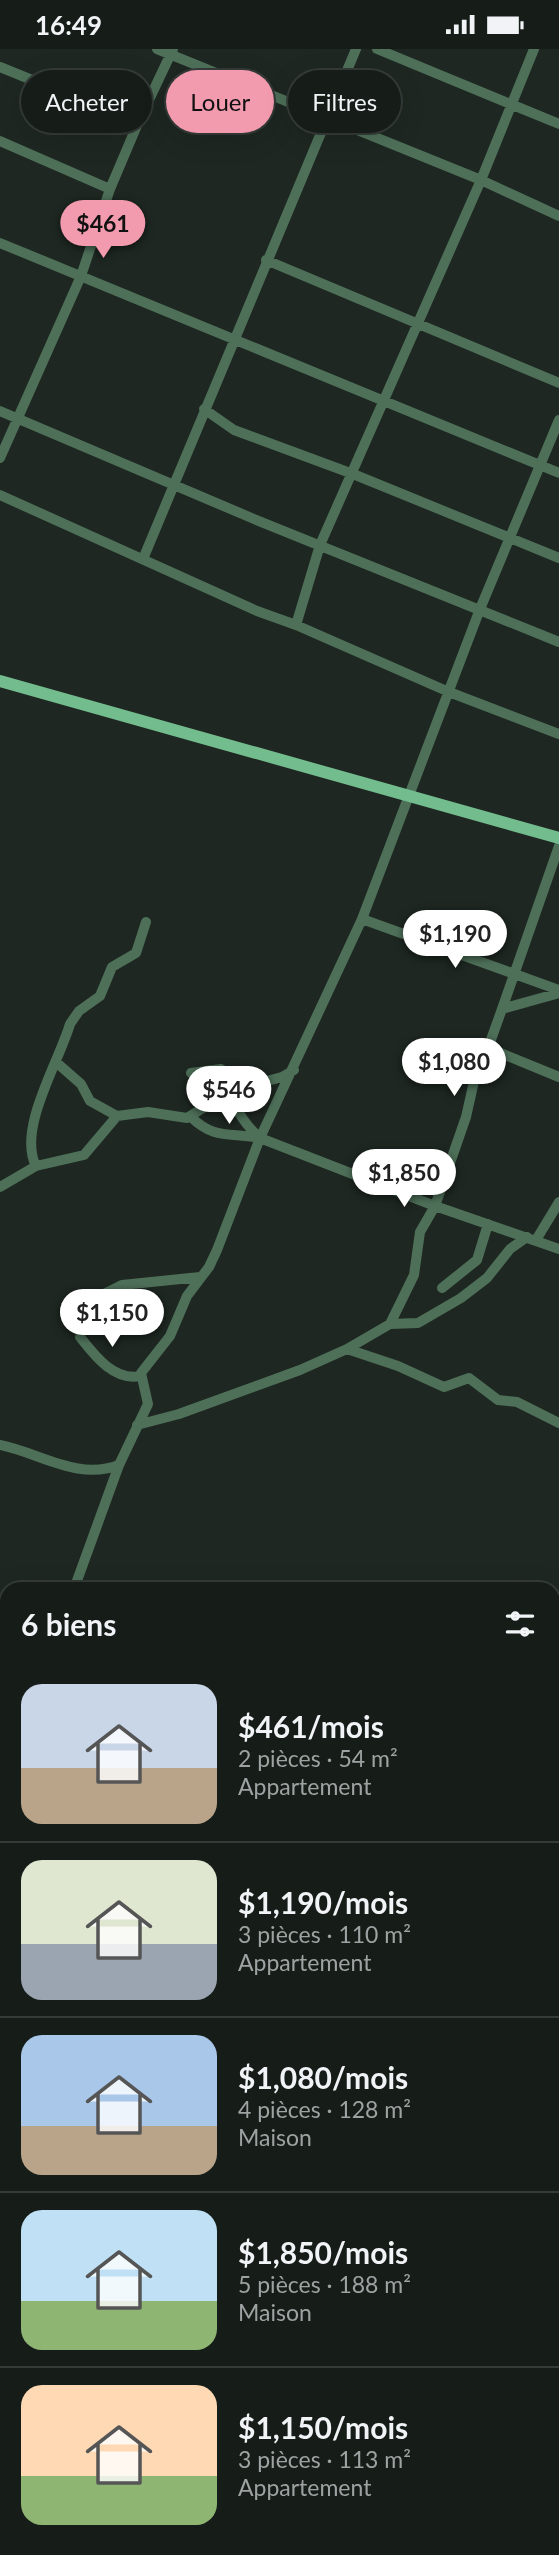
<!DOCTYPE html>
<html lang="fr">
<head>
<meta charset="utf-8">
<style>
	body { margin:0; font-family:Lato,sans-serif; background:#232a26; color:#f1f3f6; height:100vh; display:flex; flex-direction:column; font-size:26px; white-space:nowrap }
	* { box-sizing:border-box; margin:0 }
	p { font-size:23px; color:#9ea2a2 }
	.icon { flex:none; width:38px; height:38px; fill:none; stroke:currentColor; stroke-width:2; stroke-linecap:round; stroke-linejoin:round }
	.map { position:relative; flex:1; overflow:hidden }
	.panel { position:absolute; left:0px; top:1533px; width:560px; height:973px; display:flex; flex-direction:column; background:#161d19; border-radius:21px 21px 0 0; box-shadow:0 7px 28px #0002,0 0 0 2px #353b38 }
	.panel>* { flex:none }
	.top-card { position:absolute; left:21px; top:21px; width:518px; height:63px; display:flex; gap:14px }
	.price { position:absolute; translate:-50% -60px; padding:0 16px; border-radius:24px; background:#fff; color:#222; font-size:23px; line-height:46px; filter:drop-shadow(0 2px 4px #0008) }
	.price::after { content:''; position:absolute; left:50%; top:42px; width:21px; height:16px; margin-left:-10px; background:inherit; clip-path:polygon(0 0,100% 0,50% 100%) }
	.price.active { background:#f29aae; color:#111 }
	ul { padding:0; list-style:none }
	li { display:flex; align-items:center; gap:21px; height:175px; padding:0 21px }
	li+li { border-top:2px solid #353b38 }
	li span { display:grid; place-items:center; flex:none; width:196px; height:140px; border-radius:21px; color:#555 }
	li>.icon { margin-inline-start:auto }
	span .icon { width:84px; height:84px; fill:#fffc; stroke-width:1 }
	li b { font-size:30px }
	h2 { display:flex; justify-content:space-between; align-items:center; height:84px; padding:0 21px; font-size:30px }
	.tag { padding:0 24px; border-radius:32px; background:#161d19; box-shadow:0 7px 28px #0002,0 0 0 2px #353b38; font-size:24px; line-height:63px }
	.tag.active { background:#f29aae; color:#111 }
	.status { display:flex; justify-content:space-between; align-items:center; height:49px; padding:0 35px; background:#161d19; direction:ltr }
	.status svg { height:19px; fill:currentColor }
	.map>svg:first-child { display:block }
</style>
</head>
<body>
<div class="status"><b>16:49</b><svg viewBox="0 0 49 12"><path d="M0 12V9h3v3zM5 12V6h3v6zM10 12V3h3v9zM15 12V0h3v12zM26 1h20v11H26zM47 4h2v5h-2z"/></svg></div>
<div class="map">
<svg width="559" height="2506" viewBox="0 0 559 2506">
	<rect width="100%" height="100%" fill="#1e2721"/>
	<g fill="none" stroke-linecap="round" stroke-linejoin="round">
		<path stroke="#4e7059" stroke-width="10" d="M 157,0 L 481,131 L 559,167
			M 377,0 L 559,75
			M 0,18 L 138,74
			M 0,92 L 110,140
			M 0,194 L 559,424
			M 266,211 L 559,334
			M 204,360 L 234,381 L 353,425 L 559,509
			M 0,362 L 254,470 L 559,593
			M 0,409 L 81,227 L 110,140 L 138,74 L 173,0
			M 0,446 L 257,562 L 296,576 L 449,643 L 559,685
			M 143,510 L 356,0
			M 296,576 L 320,496 L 481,131 L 534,0
			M 362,870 L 559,941
			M 502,960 L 559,944
			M 488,999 L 559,1028
			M 57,1014 L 81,1035 L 90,1052 L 117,1067
			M 191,1024 L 221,1020 L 231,1027
			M 248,1036 L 231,1027 C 229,1052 241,1072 260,1089
			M 191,1068 C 214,1091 231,1083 260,1089 L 435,1157 L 559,1200
			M 36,1117 C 17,1080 59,1013 70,975 L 79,962 L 100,947 L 112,918 L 136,904 L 146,873
			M 0,1138 L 36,1117 L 84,1106 L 117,1067 L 148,1063 L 187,1069 L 230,1042 L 282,1028 L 294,1021
			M 536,1191 L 559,1153
			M 442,1239 L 477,1211 L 488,1175
			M 104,1245 L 122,1236 L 200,1228
			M 390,1275 L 418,1274 L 461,1249 L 487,1229 L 510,1200 L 527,1188
			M 80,1288 C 95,1307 114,1332 140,1327
			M 347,1300 L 398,1317 L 444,1338 L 469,1329 L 498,1351 L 517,1353 L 559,1374
			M 137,1376 L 179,1365 L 300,1321 L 347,1300 L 390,1275 L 414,1226 L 420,1183 L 435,1157 L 466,1068 L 479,1010 L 488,999 L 502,960 L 559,797
			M 0,1396 C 40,1404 78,1432 119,1416
			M 74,1540 L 119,1416 L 148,1355 L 141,1324 L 170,1287 L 187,1247 L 209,1218 L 217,1201 L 260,1089 L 362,870 L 480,560 L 559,371
			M 0,1560 L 7,1561
			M 0,1689 L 7,1674
			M 553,2138 L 559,2132"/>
		<path stroke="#73bc8d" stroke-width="12" d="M 0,632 L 559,789"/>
	</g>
</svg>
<b class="price active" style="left:103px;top:211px">$461</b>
<b class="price" style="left:455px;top:921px">$1,190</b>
<b class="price" style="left:454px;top:1049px">$1,080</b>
<b class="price" style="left:229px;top:1077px">$546</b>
<b class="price" style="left:404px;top:1160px">$1,850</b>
<b class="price" style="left:112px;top:1300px">$1,150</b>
<div class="top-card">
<a class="tag">Acheter</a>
<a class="tag active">Louer</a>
<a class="tag">Filtres</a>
</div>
<section class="panel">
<h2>6 biens<svg class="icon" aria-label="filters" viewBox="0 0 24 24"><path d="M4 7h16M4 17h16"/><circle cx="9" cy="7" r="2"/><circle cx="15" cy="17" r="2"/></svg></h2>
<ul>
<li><span style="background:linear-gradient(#c9d6e8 60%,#b9a48a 0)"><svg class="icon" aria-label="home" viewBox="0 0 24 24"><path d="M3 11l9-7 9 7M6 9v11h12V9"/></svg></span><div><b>$461/mois</b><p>2 pièces · 54 m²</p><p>Appartement</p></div></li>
<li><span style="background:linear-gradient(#dfe7d0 60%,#9aa5b1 0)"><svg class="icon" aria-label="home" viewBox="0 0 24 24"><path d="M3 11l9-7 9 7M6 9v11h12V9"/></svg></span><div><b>$1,190/mois</b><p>3 pièces · 110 m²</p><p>Appartement</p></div></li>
<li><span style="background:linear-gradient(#a9c7e8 65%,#b9a48a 0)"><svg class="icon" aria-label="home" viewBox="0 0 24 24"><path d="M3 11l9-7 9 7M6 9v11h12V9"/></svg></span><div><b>$1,080/mois</b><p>4 pièces · 128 m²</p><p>Maison</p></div></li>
<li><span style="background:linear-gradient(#bfe0f5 65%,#8fb573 0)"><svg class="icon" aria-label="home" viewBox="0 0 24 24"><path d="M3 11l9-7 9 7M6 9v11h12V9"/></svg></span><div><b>$1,850/mois</b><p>5 pièces · 188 m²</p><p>Maison</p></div></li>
<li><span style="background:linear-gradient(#ffd9b3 65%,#8fb573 0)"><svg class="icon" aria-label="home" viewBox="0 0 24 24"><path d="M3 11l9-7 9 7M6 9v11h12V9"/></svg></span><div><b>$1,150/mois</b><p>3 pièces · 113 m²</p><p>Appartement</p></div></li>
</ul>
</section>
</div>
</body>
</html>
